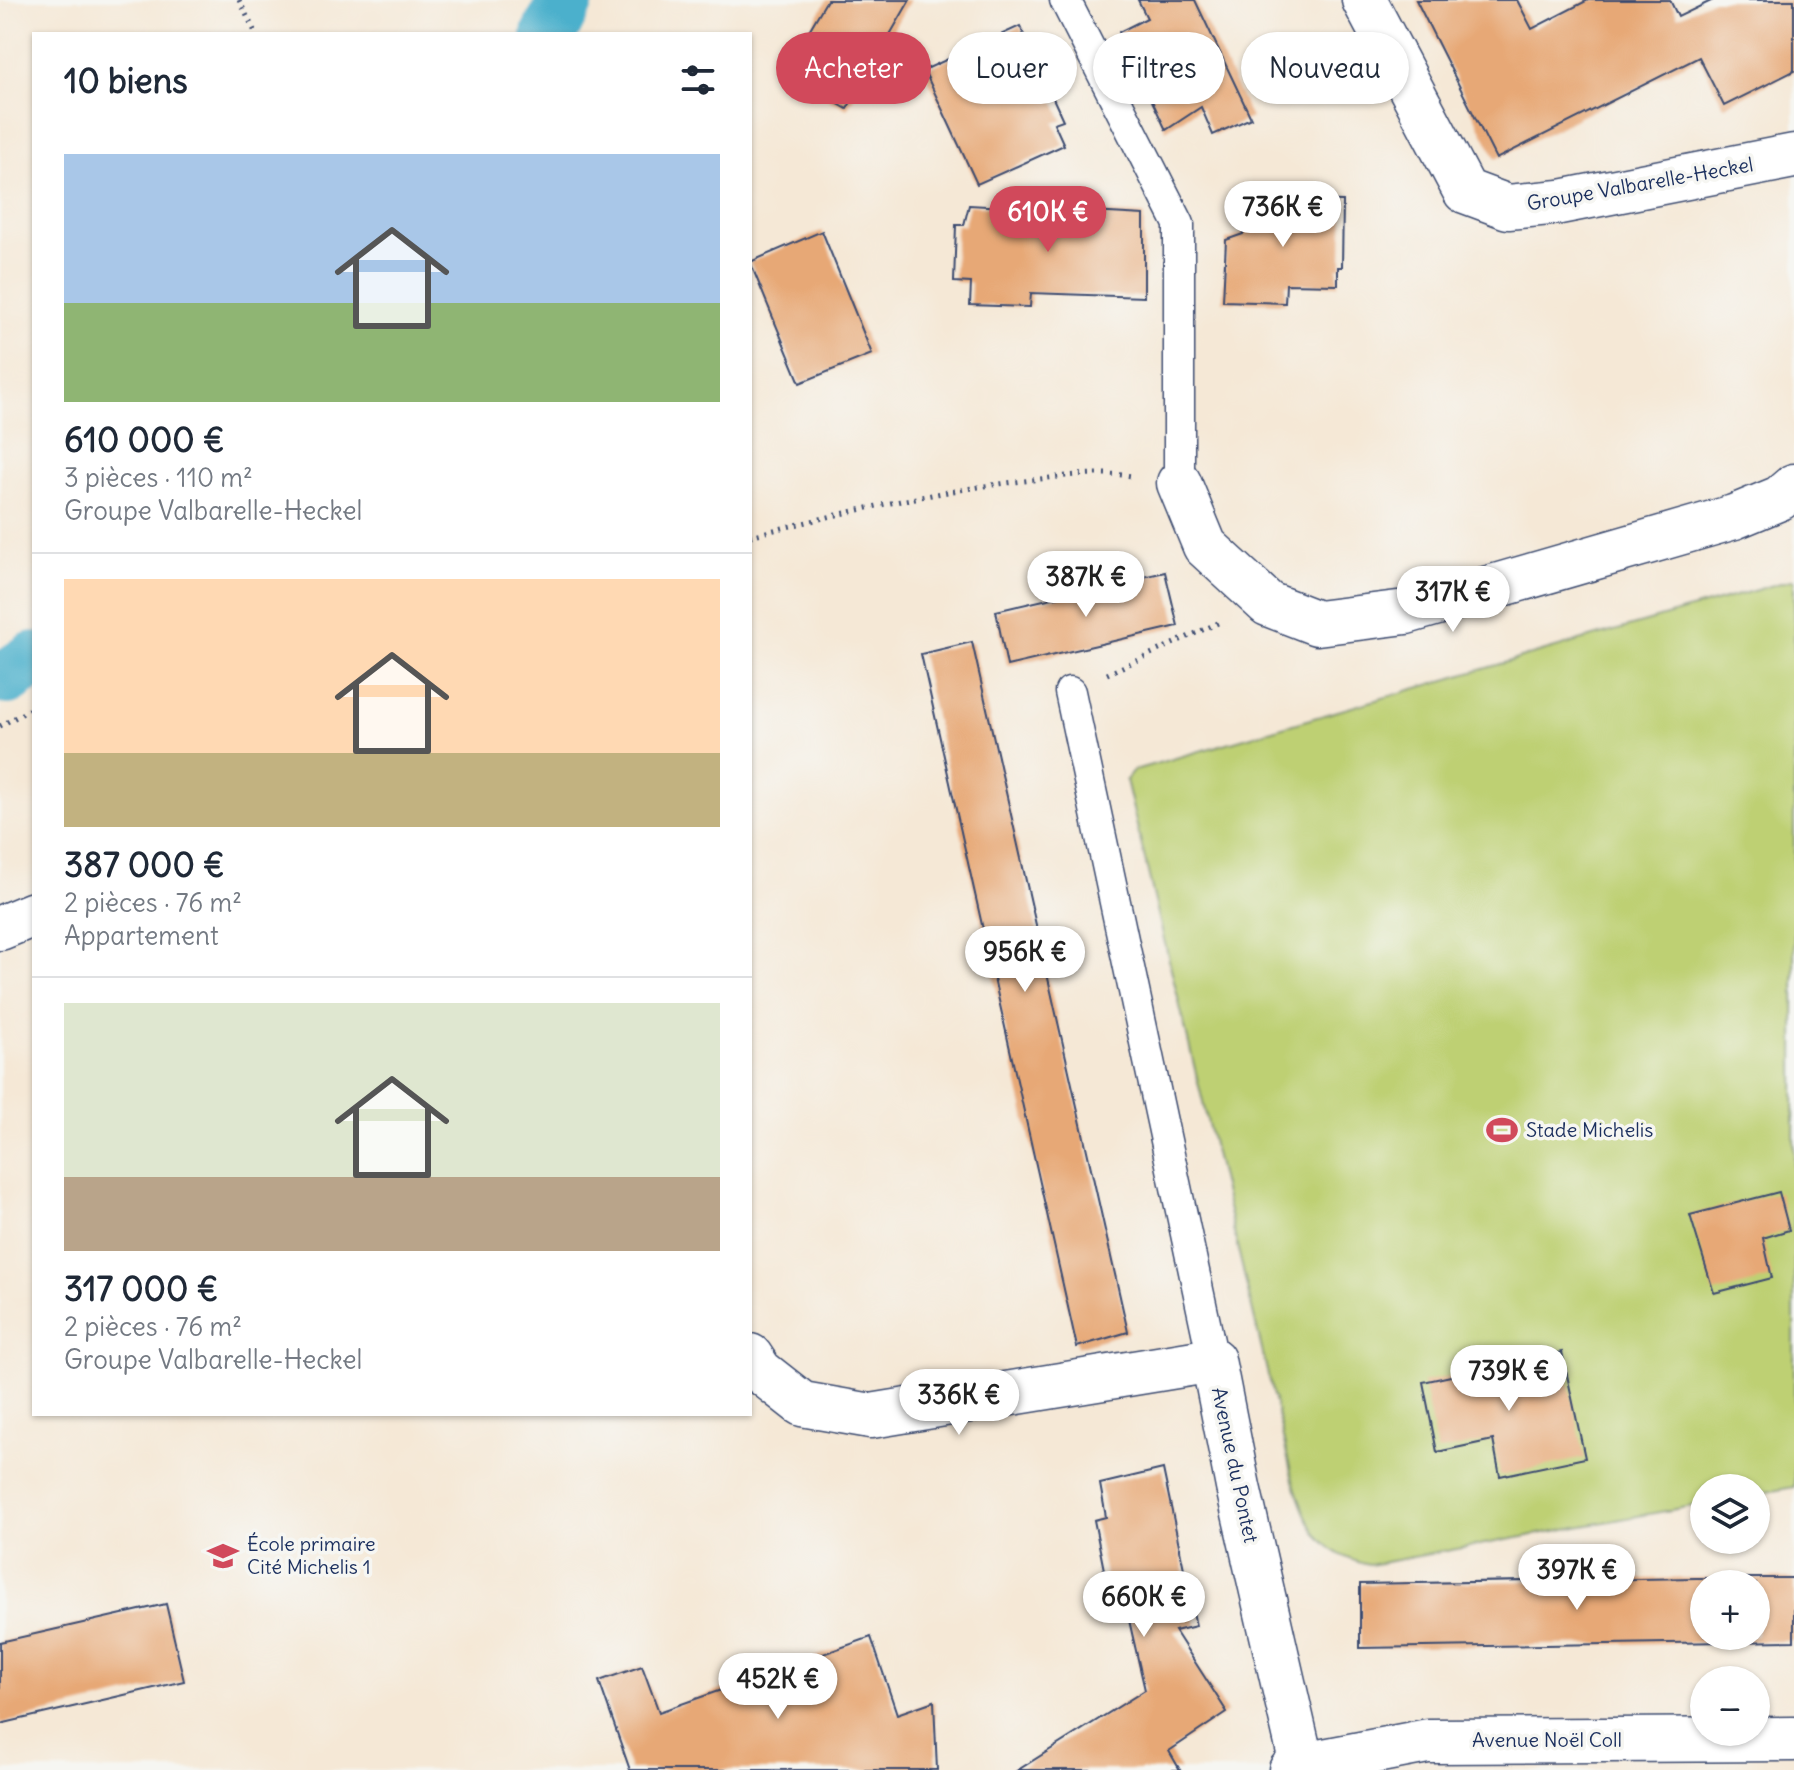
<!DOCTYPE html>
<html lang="fr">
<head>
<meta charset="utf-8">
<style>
	body { margin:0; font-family:Delius,sans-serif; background:#f6f6f7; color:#1f2937; height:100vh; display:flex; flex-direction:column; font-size:30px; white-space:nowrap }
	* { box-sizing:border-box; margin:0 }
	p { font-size:26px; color:#747a83 }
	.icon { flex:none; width:44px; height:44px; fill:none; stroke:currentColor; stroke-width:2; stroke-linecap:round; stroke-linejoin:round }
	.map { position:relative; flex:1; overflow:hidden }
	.drawer { position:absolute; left:32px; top:32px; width:720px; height:1384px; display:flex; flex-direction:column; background:#fff; border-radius:0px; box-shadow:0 2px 6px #0004 }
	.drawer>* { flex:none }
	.guide { position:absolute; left:776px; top:32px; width:760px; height:72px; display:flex; gap:16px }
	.fabs { position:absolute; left:1690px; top:1474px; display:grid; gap:16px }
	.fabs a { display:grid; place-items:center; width:80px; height:80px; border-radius:50%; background:#fff; box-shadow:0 2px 6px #0004; font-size:40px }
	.price { position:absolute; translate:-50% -68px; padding:0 18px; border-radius:28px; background:#fff; color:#222; font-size:26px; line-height:52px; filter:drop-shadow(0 2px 4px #0008) }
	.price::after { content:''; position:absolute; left:50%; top:48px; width:24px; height:18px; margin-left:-12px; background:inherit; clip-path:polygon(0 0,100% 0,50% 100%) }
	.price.current { background:#d1495b; color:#fff }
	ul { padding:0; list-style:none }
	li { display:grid; align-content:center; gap:16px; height:424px; padding:0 32px }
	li+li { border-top:2px solid #e0e1e3 }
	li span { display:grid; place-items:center; height:248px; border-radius:0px; color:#555 }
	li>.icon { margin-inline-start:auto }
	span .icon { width:144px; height:144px; fill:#fffc; stroke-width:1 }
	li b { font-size:34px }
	h2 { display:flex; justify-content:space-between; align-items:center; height:96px; padding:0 32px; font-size:34px }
	.tag { padding:0 28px; border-radius:36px; background:#fff; box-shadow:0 2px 6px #0004; font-size:28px; line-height:72px }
	.tag.current { background:#d1495b; color:#fff }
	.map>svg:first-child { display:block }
</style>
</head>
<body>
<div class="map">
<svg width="1794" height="1770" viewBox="0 0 1794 1770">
	<rect width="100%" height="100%" fill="#f6f6f2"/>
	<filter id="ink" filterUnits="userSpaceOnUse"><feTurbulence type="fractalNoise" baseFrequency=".0125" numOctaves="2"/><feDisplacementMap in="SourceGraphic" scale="16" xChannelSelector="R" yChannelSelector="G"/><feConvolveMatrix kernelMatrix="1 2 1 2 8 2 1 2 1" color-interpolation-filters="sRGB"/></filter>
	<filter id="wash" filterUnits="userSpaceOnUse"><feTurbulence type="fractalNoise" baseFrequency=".006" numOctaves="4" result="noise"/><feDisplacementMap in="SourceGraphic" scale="32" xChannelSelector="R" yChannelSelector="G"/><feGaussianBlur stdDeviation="1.8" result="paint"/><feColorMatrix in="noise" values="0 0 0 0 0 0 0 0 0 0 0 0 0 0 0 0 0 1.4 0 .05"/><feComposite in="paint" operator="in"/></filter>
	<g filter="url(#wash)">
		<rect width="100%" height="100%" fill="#f5e8d6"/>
		<path fill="#bed073" stroke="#6c8068" stroke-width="2" d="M 1794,579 L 1794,1487 L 1756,1494 L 1756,1488 L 1704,1488 L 1704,1504 L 1369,1565 C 1319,1554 1307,1525 1293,1480 L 1126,780 L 1134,770 Z"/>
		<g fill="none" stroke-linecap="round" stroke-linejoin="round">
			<path stroke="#4cb0cc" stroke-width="56" d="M 549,34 L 566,0
				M 8,677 L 34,659"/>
		</g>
		<g id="blocks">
			<path fill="#e7a876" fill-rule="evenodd" d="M 827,0 L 910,0 L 847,109 L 784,73 Z
				M 1138,0 L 1195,0 L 1251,118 L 1213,135 L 1201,107 L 1166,130 L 1119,32 L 1147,18 Z
				M 1416,0 L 1517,0 L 1532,29 L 1588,0 L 1670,0 L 1678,17 L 1713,0 L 1794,0 L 1794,71 L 1724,106 L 1699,57 L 1496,159 Z
				M 1020,26 L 1063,120 L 1054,123 L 1064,145 L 977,184 L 924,70 Z
				M 1244,199 L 1343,201 L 1342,267 L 1338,267 L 1338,285 L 1286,284 L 1285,303 L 1223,301 L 1226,240 L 1243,234 Z
				M 969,205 L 1144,215 L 1144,297 L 1031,293 L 1030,307 L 970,305 L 971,283 L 954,282 L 956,225 L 964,225 Z
				M 822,231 L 872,354 L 800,383 L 750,262 Z
				M 1165,572 L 1178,626 L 1007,666 L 996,611 Z
				M 972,642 L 1128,1332 L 1077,1347 L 921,654 Z
				M 1779,1192 L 1789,1230 L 1763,1238 L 1772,1278 L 1714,1293 L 1690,1215 Z
				M 1562,1352 L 1585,1458 L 1500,1476 L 1493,1440 L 1437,1452 L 1423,1382 Z
				M 1163,1469 L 1196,1626 L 1175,1631 L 1227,1712 L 1169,1751 L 1180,1770 L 1018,1770 L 1145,1690 L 1126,1607 L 1112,1610 L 1094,1520 L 1106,1517 L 1100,1484 Z
				M 1696,1578 L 1794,1578 L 1794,1641 L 1360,1648 L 1360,1584 ZM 1704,1584 L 1756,1584 L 1756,1636 L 1704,1636 Z
				M 166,1604 L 184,1681 L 0,1724 L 0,1642 Z
				M 871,1637 L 897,1714 L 934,1701 L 937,1770 L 630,1770 L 599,1681 L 642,1666 L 659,1712 Z"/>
		</g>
	</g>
	<g filter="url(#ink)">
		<use href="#blocks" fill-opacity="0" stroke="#3c4b70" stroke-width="2"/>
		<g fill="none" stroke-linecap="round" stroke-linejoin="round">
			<defs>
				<path id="service" d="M 1065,0 L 1179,224 L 1179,483
					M 1070,692 L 1213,1360"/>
				<path id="minor" d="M 1364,0 L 1465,191 L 1508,207 L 1560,202 L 1794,156
					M 1179,483 L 1205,546 L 1268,604 L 1317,623 L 1406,612 L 1734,517 L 1780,498 L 1794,486
					M 0,928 L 34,914
					M 750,1356 L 760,1371 L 802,1404 L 871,1416 L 1213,1360 L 1238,1487 L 1302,1765
					M 1291,1770 L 1302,1765 L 1428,1741 L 1794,1739"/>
			</defs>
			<use href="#service" stroke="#3c4b70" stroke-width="33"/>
			<use href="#minor" stroke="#3c4b70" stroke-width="47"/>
			<path stroke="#3c4b70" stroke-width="5" stroke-dasharray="2 6" stroke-linecap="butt" d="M 239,0 L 256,34
				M 750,536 C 843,513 937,490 1033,480 C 1066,476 1097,471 1131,476
				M 1107,674 L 1218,623
				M 0,726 L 34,707"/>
			<use href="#service" stroke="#fff" stroke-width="30"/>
			<use href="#minor" stroke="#fff" stroke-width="44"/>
		</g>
	</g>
	<defs>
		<symbol id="stadium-bare" viewBox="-9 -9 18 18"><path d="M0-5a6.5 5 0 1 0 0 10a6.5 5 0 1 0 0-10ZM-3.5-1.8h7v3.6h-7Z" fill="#d1495b" stroke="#f6f6f2" stroke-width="2.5" paint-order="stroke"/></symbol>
		<symbol id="school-bare" viewBox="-9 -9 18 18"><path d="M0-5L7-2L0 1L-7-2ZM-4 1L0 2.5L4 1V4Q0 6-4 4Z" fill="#d1495b" stroke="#f6f6f2" stroke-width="2.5" paint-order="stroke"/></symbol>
	</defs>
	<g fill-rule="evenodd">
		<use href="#stadium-bare" x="1480" y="1108" width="44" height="44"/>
		<use href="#school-bare" x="201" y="1534" width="44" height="44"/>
	</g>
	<g text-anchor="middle" stroke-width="7" stroke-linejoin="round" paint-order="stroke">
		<g font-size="20" fill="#1b2f5e" stroke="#f6f6f2">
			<text transform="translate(1640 184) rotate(-10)" y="7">Groupe Valbarelle-Heckel</text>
			<text transform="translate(1235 1465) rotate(78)" y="7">Avenue du Pontet</text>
			<text x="1547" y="1747">Avenue Noël Coll</text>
		</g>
		<g font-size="20" fill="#1b2f5e" stroke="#f6f6f2" text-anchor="start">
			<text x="1526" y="1137">Stade Michelis</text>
			<text x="247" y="1551">École primaire<tspan x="247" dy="23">Cité Michelis 1</tspan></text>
		</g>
	</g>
</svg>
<div class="fabs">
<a><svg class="icon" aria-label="layers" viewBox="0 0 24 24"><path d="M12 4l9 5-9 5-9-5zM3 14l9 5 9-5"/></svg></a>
<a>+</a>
<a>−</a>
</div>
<b class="price" style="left:1283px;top:249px">736K €</b>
<b class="price current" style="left:1048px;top:254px">610K €</b>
<b class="price" style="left:1086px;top:619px">387K €</b>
<b class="price" style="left:1453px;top:634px">317K €</b>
<b class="price" style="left:1025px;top:994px">956K €</b>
<b class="price" style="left:1509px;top:1413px">739K €</b>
<b class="price" style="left:959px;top:1437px">336K €</b>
<b class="price" style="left:1577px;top:1612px">397K €</b>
<b class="price" style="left:1144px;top:1639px">660K €</b>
<b class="price" style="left:778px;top:1721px">452K €</b>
<div class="guide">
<a class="tag current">Acheter</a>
<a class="tag">Louer</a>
<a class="tag">Filtres</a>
<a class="tag">Nouveau</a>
</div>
<section class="drawer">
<h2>10 biens<svg class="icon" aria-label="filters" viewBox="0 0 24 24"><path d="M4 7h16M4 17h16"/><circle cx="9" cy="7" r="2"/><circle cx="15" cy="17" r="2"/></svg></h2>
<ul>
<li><span style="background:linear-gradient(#a9c7e8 60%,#8fb573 0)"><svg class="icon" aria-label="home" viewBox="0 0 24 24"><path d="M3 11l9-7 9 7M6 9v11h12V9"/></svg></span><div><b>610 000 €</b><p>3 pièces · 110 m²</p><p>Groupe Valbarelle-Heckel</p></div></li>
<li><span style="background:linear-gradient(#ffd9b3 70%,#c2b280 0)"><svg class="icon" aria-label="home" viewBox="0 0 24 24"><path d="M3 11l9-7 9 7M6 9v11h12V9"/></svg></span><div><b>387 000 €</b><p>2 pièces · 76 m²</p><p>Appartement</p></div></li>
<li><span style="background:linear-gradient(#dfe7d0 70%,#b9a48a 0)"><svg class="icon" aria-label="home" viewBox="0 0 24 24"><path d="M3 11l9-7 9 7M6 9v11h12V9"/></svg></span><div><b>317 000 €</b><p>2 pièces · 76 m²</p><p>Groupe Valbarelle-Heckel</p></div></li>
</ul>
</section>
</div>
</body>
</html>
